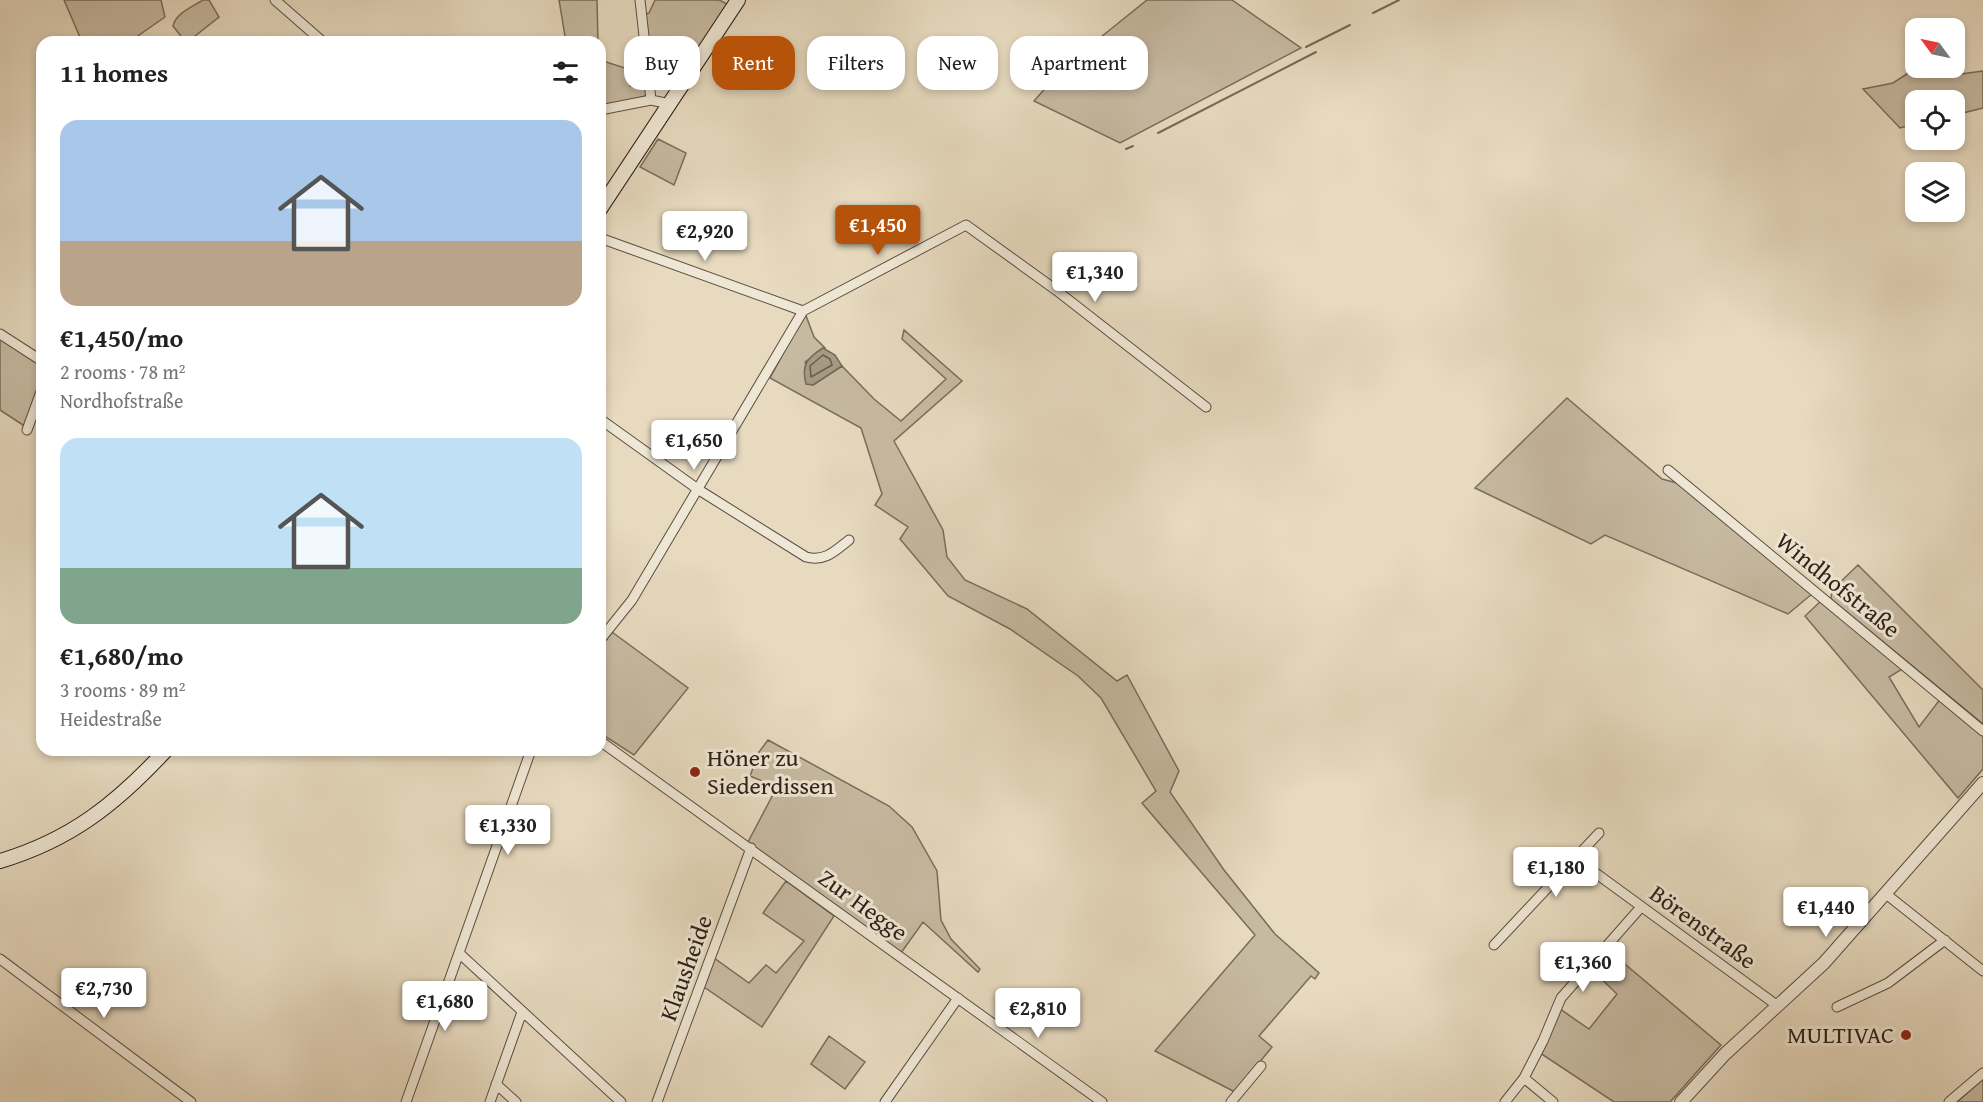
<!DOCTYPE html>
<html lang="en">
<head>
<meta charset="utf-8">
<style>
	body { margin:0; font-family:"Gentium Book Plus",serif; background:#f6f6f6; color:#202124; height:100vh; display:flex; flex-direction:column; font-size:22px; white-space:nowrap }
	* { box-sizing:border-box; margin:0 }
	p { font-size:20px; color:#757577 }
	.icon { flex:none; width:33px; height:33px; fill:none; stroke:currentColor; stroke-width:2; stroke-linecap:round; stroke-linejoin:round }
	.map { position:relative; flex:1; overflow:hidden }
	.sheet { position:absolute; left:36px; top:36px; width:570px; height:720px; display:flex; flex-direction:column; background:#fff; border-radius:18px; box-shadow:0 3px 9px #0003 }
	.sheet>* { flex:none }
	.guide { position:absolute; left:624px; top:36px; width:570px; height:54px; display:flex; gap:12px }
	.needle { width:39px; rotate:303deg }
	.fabs { position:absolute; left:1905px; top:18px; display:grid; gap:12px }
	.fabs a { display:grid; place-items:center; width:60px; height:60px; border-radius:12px; background:#fff; box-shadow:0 3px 9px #0003; font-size:30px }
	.price { position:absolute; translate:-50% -51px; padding:0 14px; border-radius:6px; background:#fff; color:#222; font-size:20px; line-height:39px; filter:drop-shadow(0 2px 3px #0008) }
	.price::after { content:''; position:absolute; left:50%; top:36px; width:18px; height:14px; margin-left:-9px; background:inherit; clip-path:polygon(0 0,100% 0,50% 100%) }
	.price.selected { background:#b45309; color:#fff }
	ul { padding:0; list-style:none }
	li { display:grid; align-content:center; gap:12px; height:318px; padding:0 24px }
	li span { display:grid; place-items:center; height:186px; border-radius:18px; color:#555 }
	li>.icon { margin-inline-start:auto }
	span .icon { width:108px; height:108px; fill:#fffc; stroke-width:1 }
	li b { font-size:26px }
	h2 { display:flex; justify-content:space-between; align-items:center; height:72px; padding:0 24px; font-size:26px }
	.chip { padding:0 21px; border-radius:18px; background:#fff; box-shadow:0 3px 9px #0003; font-size:21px; line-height:54px }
	.chip.selected { background:#b45309; color:#fff }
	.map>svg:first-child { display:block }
</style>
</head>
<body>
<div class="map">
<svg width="1983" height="1102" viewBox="0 0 1983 1102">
	<rect width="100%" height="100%" fill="#e7dabf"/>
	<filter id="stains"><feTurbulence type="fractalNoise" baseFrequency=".00333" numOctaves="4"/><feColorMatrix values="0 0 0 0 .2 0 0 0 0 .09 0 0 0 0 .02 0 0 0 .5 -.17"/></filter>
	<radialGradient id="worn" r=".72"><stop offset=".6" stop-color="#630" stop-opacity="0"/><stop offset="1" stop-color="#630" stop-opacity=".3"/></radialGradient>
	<path fill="#c7baa2" stroke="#7a6c5c" stroke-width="1.5" d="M 64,0 L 161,0 L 165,17 L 129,42 L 82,42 Z
		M 203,0 L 209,0 L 219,17 L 190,40 L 184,40 L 173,26 C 176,13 192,7 203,0 Z
		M 559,0 L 597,0 L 598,42 L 566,42 Z
		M 655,0 L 719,0 L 727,4 L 677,80 L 677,57 L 648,62 L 642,16 L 649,13 Z
		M 1147,0 L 1232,0 L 1301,48 L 1120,143 L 1034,101 L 1065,66 Z
		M 600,60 L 628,69 L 630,86 L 646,88 L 646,96 L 600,110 Z
		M 1916,68 L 1950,68 L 1961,74 L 1983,71 L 1983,108 L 1955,115 L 1954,100 L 1916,100 L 1915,124 L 1900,128 L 1863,89 L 1893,83 Z
		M 658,139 L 686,153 L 674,185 L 640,167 Z
		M 805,313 L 814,337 L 825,348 L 805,362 L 813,385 L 842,366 L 874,399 L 901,421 L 946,379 L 902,339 L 904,330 L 962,381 L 894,441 L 943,530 L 947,557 L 965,580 L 1027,609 L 1117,681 L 1127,675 L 1179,771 L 1170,792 L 1224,870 L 1275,934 L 1319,973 L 1315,979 L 1311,976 L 1259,1036 L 1272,1047 L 1235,1092 L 1155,1051 L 1255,935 L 1142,803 L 1156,791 L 1101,698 L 1078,676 L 1010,629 L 948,596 L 900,539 L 908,527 L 875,505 L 882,494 L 861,428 L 770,378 Z
		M 0,338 L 42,366 L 42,384 L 26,427 L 0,410 Z
		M 1567,398 L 1662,479 L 1681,484 L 1813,593 L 1788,614 L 1605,535 L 1591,544 L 1475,488 Z
		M 1858,565 L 1983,690 L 1983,724 L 1831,599 L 1832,590 Z
		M 1822,600 L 1904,668 L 1889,677 L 1919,727 L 1941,698 L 1983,734 L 1983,769 L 1958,798 L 1805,616 Z
		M 612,632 L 688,688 L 634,755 L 600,733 L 600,647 Z
		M 768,740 L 889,806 L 912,827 L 937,871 L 941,920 L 951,939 L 980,969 L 978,972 L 923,922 L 901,953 L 748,842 L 777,787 L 750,776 L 759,752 Z
		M 786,881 L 834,916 L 762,1027 L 704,987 L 714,958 L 749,983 L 766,965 L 776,973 L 804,941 L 763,913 Z
		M 1607,949 L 1721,1045 L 1670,1102 L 1614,1102 L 1540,1053 L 1560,1009 L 1589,1029 L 1617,994 L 1590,968 Z
		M 829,1036 L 865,1062 L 845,1089 L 811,1064 Z
		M 1983,1079 L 1983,1102 L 1957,1102 Z"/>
	<path fill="#a79a85" stroke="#766958" stroke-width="1.5" d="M 823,348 L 835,355 L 842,366 L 813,385 L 806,384 C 801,365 807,358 823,348 Z"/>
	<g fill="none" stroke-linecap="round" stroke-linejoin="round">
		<path stroke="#6a5c4d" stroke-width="1.5" d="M 823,355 L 830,359 L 832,365 L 811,377 L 810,366 Z"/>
		<path stroke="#766958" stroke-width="2" d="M 1373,13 L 1399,0
			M 1306,47 L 1350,25
			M 1158,133 L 1316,52
			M 1126,149 L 1133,146
			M 600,735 L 610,743"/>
		<defs>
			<path id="minor" d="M 275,0 L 323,42
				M 640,0 L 651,100
				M 600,110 L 651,100 L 670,104
				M 600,238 L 803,311
				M 0,334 L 42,361
				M 600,419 L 699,490 L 806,557 C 825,562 835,551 849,540
				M 27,430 L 42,389
				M 1668,470 L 1983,731
				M 600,640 L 632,600 L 803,311 L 966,225 L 1056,290 L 1206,407
				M 600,741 L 1102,1102
				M 1575,858 L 1778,1006
				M 1886,894 L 1983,971
				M 1494,945 L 1599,833
				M 459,953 L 621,1102
				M 0,959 L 191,1102
				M 1837,1007 L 1888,983 L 1945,940
				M 1524,1078 L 1553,1102
				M 496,1084 L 516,1102
				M 406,1102 L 531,750
				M 490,1102 L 522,1012
				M 657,1102 L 751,848
				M 885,1102 L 958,998
				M 1231,1102 L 1261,1066
				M 1505,1102 L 1524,1078 L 1543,1041 L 1561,998 L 1641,907
				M 1949,1102 L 1983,1073"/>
			<path id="tertiary" d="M 1681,1102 L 1725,1054 L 1824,963 L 1983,783"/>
			<path id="secondary" d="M 600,209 L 738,0
				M 0,861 C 71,840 117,803 166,750"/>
		</defs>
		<use href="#minor" stroke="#5b4e40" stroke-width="11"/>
		<use href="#tertiary" stroke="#5b4e40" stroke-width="14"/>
		<use href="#secondary" stroke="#2c1f15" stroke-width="16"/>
		<use href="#minor" stroke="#efe7d5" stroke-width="9"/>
		<use href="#tertiary" stroke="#efe7d5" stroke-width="12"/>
		<use href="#secondary" stroke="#efe7d5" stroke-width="14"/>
	</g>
	<g fill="#8f2418" stroke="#efe7d5" stroke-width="2">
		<circle cx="695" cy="772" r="6"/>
		<circle cx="1906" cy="1035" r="6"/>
	</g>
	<g text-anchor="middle" stroke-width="6" stroke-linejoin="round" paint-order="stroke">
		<g font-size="24" fill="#2c1f15" stroke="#efe7d5">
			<text transform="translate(1838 585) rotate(39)" y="8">Windhofstraße</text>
			<text transform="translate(863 905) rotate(36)" y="8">Zur Hegge</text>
			<text transform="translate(1703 927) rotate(36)" y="8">Börenstraße</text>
			<text transform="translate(686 968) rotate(-70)" y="8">Klausheide</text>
		</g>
		<g font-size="24" fill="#2c1f15" stroke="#efe7d5" text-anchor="start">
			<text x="707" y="766">Höner zu<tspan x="707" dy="28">Siederdissen</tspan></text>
			<text x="1894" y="1043" text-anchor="end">MULTIVAC</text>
		</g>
	</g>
	<rect width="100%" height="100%" filter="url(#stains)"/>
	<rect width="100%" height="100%" fill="url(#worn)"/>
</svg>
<div class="fabs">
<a><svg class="needle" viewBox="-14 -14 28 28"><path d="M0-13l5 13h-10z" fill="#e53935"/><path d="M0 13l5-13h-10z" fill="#757577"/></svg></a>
<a><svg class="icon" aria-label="locate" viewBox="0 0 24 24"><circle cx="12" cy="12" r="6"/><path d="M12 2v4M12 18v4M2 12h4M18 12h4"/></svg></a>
<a><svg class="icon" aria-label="layers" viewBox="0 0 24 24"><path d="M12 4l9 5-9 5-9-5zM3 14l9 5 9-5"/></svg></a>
</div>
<b class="price selected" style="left:878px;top:256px">€1,450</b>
<b class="price" style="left:705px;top:262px">€2,920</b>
<b class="price" style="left:1095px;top:303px">€1,340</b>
<b class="price" style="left:694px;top:471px">€1,650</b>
<b class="price" style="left:508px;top:856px">€1,330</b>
<b class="price" style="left:1556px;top:898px">€1,180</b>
<b class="price" style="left:1826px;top:938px">€1,440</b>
<b class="price" style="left:1583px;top:993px">€1,360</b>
<b class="price" style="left:104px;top:1019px">€2,730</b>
<b class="price" style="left:445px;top:1032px">€1,680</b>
<b class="price" style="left:1038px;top:1039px">€2,810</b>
<div class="guide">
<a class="chip">Buy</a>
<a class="chip selected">Rent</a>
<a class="chip">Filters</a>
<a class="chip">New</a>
<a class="chip">Apartment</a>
</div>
<section class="sheet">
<h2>11 homes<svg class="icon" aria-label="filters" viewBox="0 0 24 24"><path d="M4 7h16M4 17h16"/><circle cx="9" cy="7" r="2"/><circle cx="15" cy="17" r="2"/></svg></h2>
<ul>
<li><span style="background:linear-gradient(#a9c7e8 65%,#b9a48a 0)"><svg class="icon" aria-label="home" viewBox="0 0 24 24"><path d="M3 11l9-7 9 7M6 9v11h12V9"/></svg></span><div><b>€1,450/mo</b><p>2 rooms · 78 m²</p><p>Nordhofstraße</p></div></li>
<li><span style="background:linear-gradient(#bfe0f5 70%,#7fa58c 0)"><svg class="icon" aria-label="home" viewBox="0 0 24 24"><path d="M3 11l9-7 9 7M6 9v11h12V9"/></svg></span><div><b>€1,680/mo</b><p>3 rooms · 89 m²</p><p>Heidestraße</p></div></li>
</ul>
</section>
</div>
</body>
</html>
